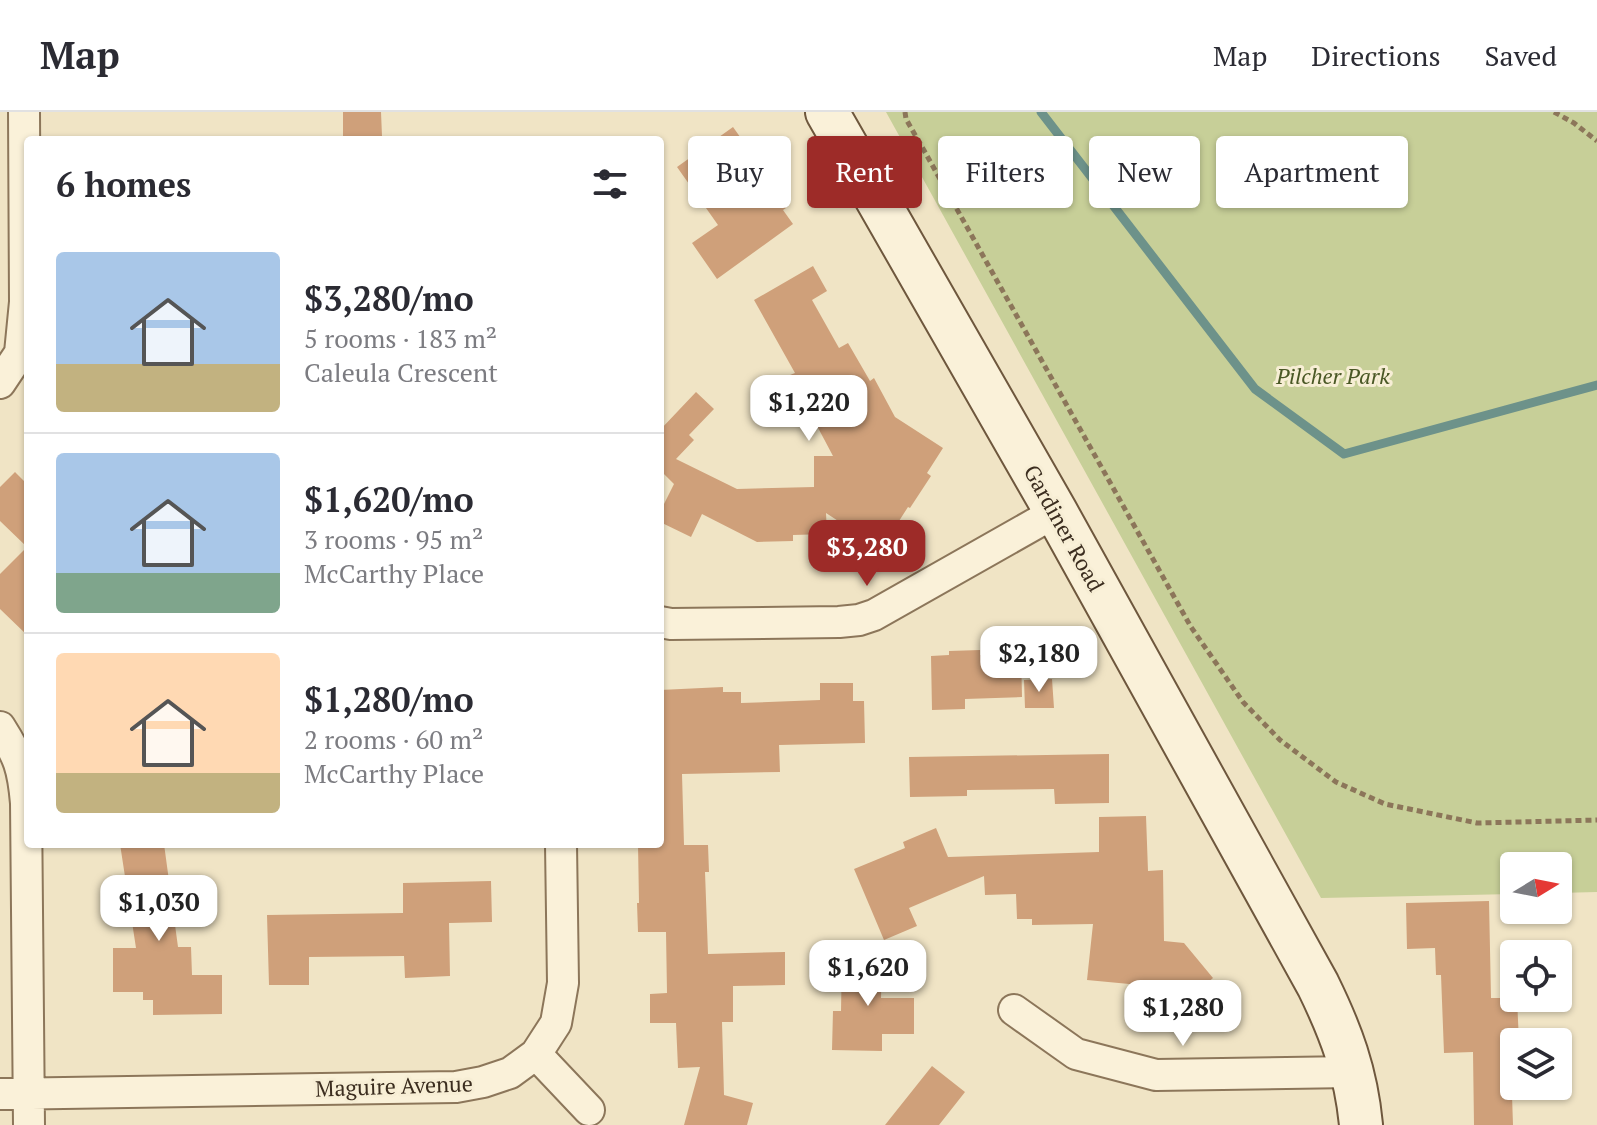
<!DOCTYPE html>
<html lang="en">
<head>
<meta charset="utf-8">
<style>
	body { margin:0; font-family:"PT Serif",serif; background:#f2f2f3; color:#2b2b33; height:100vh; display:flex; flex-direction:column; font-size:30px; white-space:nowrap }
	* { box-sizing:border-box; margin:0 }
	p { font-size:26px; color:#7c7c81 }
	.icon { flex:none; width:44px; height:44px; fill:none; stroke:currentColor; stroke-width:2; stroke-linecap:round; stroke-linejoin:round }
	.map { position:relative; flex:1; overflow:hidden }
	.details { position:absolute; left:24px; top:24px; width:640px; height:712px; display:flex; flex-direction:column; background:#fff; border-radius:8px; box-shadow:0 2px 6px #0004 }
	.details>* { flex:none }
	.hud { position:absolute; left:688px; top:24px; width:760px; height:72px; display:flex; gap:16px }
	.needle { width:52px; rotate:80deg }
	.controls { position:absolute; left:1500px; top:740px; display:grid; gap:16px }
	.controls a { display:grid; place-items:center; width:72px; height:72px; border-radius:8px; background:#fff; box-shadow:0 2px 6px #0004; font-size:40px }
	.price { position:absolute; translate:-50% -68px; padding:0 18px; border-radius:16px; background:#fff; color:#222; font-size:26px; line-height:52px; filter:drop-shadow(0 2px 4px #0008) }
	.price::after { content:''; position:absolute; left:50%; top:48px; width:24px; height:18px; margin-left:-12px; background:inherit; clip-path:polygon(0 0,100% 0,50% 100%) }
	.price.current { background:#9d2b28; color:#fff }
	ul { padding:0; list-style:none }
	li { display:flex; align-items:center; gap:24px; height:200px; padding:0 32px }
	li+li { border-top:2px solid #e1e1e2 }
	li span { display:grid; place-items:center; flex:none; width:224px; height:160px; border-radius:8px; color:#555 }
	li>.icon { margin-inline-start:auto }
	span .icon { width:96px; height:96px; fill:#fffc; stroke-width:1 }
	li b { font-size:34px }
	h2 { display:flex; justify-content:space-between; align-items:center; height:96px; padding:0 32px; font-size:34px }
	.chip { padding:0 28px; border-radius:8px; background:#fff; box-shadow:0 2px 6px #0004; font-size:28px; line-height:72px }
	.chip.current { background:#9d2b28; color:#fff }
	header { display:flex; align-items:center; gap:48px; box-sizing:border-box; height:112px; padding:0 40px; background:#fff; border-bottom:2px solid #e1e1e2 }
	header strong { font-size:38px }
	nav { display:flex; gap:44px; margin-inline-start:auto; font-size:28px }
	.map>svg:first-child { display:block }
</style>
</head>
<body>
<header>
<strong>Map</strong>
<nav><a>Map</a><a>Directions</a><a>Saved</a></nav>
</header>
<div class="map">
<svg width="1597" height="1013" viewBox="0 0 1597 1013">
	<rect width="100%" height="100%" fill="#f0e4c5"/>
	<path fill="#c7cf98" d="M 886,0 L 1597,0 L 1597,780 L 1558,781 L 1558,754 L 1514,754 L 1514,782 L 1321,786 Z"/>
	<g fill="none" stroke-linecap="round" stroke-linejoin="round">
		<path stroke="#6d928a" stroke-width="9" d="M 1041,0 L 1255,277 L 1344,342 L 1597,273"/>
	</g>
	<path fill="#cfa07a" d="M 343,0 L 381,0 L 382,24 L 343,25 Z
		M 733,15 L 768,64 L 765,66 L 786,96 L 783,98 L 793,112 L 717,167 L 692,131 L 718,113 L 677,55 Z
		M 813,154 L 827,179 L 812,188 L 839,236 L 848,231 L 870,269 L 874,266 L 895,305 L 943,336 L 927,361 L 931,364 L 910,396 L 908,395 L 881,437 L 826,401 L 827,422 L 793,423 L 793,429 L 757,430 L 702,402 L 691,425 L 660,410 L 660,400 L 674,372 L 663,361 L 660,364 L 660,318 L 696,280 L 714,297 L 689,323 L 694,328 L 676,347 L 737,377 L 814,375 L 814,344 L 833,344 L 790,263 L 795,261 L 754,188 Z
		M 15,360 L 28,373 L 28,524 L 0,497 L 0,462 L 27,435 L 0,409 L 0,375 Z
		M 980,538 L 980,543 L 1021,542 L 1022,585 L 965,587 L 965,597 L 932,598 L 931,544 L 949,543 L 949,539 Z
		M 1052,567 L 1054,596 L 1025,596 L 1024,568 Z
		M 820,571 L 853,571 L 853,589 L 864,589 L 865,631 L 779,633 L 780,660 L 682,662 L 684,733 L 708,733 L 709,760 L 705,760 L 708,842 L 785,840 L 785,873 L 733,874 L 733,910 L 722,910 L 724,983 L 753,991 L 747,1013 L 684,1013 L 700,955 L 678,956 L 676,911 L 650,911 L 650,882 L 667,881 L 666,820 L 638,820 L 637,791 L 639,791 L 638,732 L 660,732 L 660,578 L 723,575 L 723,580 L 741,580 L 741,591 L 820,588 Z
		M 1109,642 L 1109,691 L 1055,692 L 1054,677 L 967,678 L 967,684 L 910,685 L 909,645 Z
		M 1146,704 L 1148,759 L 1163,758 L 1164,829 L 1184,831 L 1213,866 L 1178,896 L 1161,875 L 1087,868 L 1093,812 L 1032,813 L 1032,807 L 1017,807 L 1016,782 L 985,783 L 984,764 L 909,796 L 917,814 L 884,828 L 854,757 L 905,736 L 903,730 L 936,716 L 948,745 L 1099,740 L 1099,705 Z
		M 120,732 L 164,732 L 178,835 L 191,835 L 192,863 L 222,863 L 222,902 L 153,903 L 153,888 L 143,888 L 143,880 L 113,880 L 113,836 L 136,836 Z
		M 491,769 L 492,810 L 449,811 L 450,864 L 405,866 L 404,844 L 309,845 L 309,873 L 269,873 L 267,803 L 403,801 L 403,771 Z
		M 1489,789 L 1491,886 L 1517,886 L 1519,930 L 1514,930 L 1514,974 L 1558,974 L 1558,957 L 1559,982 L 1512,983 L 1513,1013 L 1474,1013 L 1473,940 L 1444,941 L 1441,863 L 1436,863 L 1435,836 L 1407,837 L 1406,791 Z
		M 842,843 L 882,843 L 881,886 L 914,886 L 914,922 L 882,922 L 882,939 L 832,938 L 833,899 L 841,899 Z
		M 932,954 L 965,980 L 939,1013 L 885,1013 Z"/>
	<g fill="none" stroke-linecap="round" stroke-linejoin="round">
		<defs>
			<path id="street" d="M 0,271 L 20,241 L 25,190 L 24,0
				M 660,510 L 671,512 L 839,510 L 859,508 L 874,503 L 1056,400
				M 0,615 C 19,645 23,656 26,691 L 29,1013
				M 1014,898 L 1076,942 L 1156,963 L 1352,960
				M 536,942 L 589,998
				M 0,982 L 456,975 L 483,970 L 510,961 L 536,942 L 556,911 L 563,871 L 561,732"/>
			<path id="secondary" d="M 827,0 L 1056,400 L 1318,873 C 1341,920 1356,960 1361,1013"/>
		</defs>
		<use href="#street" stroke="#8c765a" stroke-width="34"/>
		<use href="#secondary" stroke="#6e573d" stroke-width="46"/>
		<path stroke="#8c765a" stroke-width="5" stroke-dasharray="6 4" stroke-linecap="butt" d="M 905,0 L 906,7 L 926,42 L 1191,515 L 1243,590 L 1280,628 L 1336,670 L 1385,692 L 1477,711 L 1597,708
			M 1554,0 L 1574,11 L 1597,29"/>
		<use href="#street" stroke="#faf1d9" stroke-width="30"/>
		<use href="#secondary" stroke="#faf1d9" stroke-width="42"/>
	</g>
	<g text-anchor="middle" stroke-width="6" stroke-linejoin="round" paint-order="stroke">
		<g font-size="22" font-style="italic" fill="#4a5825" stroke="#f7eed5">
			<text x="1333" y="272">Pilcher Park</text>
		</g>
		<g font-size="22" fill="#3b2d1f" stroke="#f7eed5">
			<text transform="translate(1064 416) rotate(61)" y="8">Gardiner Road</text>
			<text transform="translate(394 974) rotate(-2)" y="8">Maguire Avenue</text>
		</g>
	</g>
</svg>
<div class="controls">
<a><svg class="needle" viewBox="-14 -14 28 28"><path d="M0-13l5 13h-10z" fill="#e53935"/><path d="M0 13l5-13h-10z" fill="#7c7c81"/></svg></a>
<a><svg class="icon" aria-label="locate" viewBox="0 0 24 24"><circle cx="12" cy="12" r="6"/><path d="M12 2v4M12 18v4M2 12h4M18 12h4"/></svg></a>
<a><svg class="icon" aria-label="layers" viewBox="0 0 24 24"><path d="M12 4l9 5-9 5-9-5zM3 14l9 5 9-5"/></svg></a>
</div>
<b class="price" style="left:809px;top:331px">$1,220</b>
<b class="price current" style="left:867px;top:476px">$3,280</b>
<b class="price" style="left:1039px;top:582px">$2,180</b>
<b class="price" style="left:159px;top:831px">$1,030</b>
<b class="price" style="left:868px;top:896px">$1,620</b>
<b class="price" style="left:1183px;top:936px">$1,280</b>
<div class="hud">
<a class="chip">Buy</a>
<a class="chip current">Rent</a>
<a class="chip">Filters</a>
<a class="chip">New</a>
<a class="chip">Apartment</a>
</div>
<section class="details">
<h2>6 homes<svg class="icon" aria-label="filters" viewBox="0 0 24 24"><path d="M4 7h16M4 17h16"/><circle cx="9" cy="7" r="2"/><circle cx="15" cy="17" r="2"/></svg></h2>
<ul>
<li><span style="background:linear-gradient(#a9c7e8 70%,#c2b280 0)"><svg class="icon" aria-label="home" viewBox="0 0 24 24"><path d="M3 11l9-7 9 7M6 9v11h12V9"/></svg></span><div><b>$3,280/mo</b><p>5 rooms · 183 m²</p><p>Caleula Crescent</p></div></li>
<li><span style="background:linear-gradient(#a9c7e8 75%,#7fa58c 0)"><svg class="icon" aria-label="home" viewBox="0 0 24 24"><path d="M3 11l9-7 9 7M6 9v11h12V9"/></svg></span><div><b>$1,620/mo</b><p>3 rooms · 95 m²</p><p>McCarthy Place</p></div></li>
<li><span style="background:linear-gradient(#ffd9b3 75%,#c2b280 0)"><svg class="icon" aria-label="home" viewBox="0 0 24 24"><path d="M3 11l9-7 9 7M6 9v11h12V9"/></svg></span><div><b>$1,280/mo</b><p>2 rooms · 60 m²</p><p>McCarthy Place</p></div></li>
</ul>
</section>
</div>
</body>
</html>
